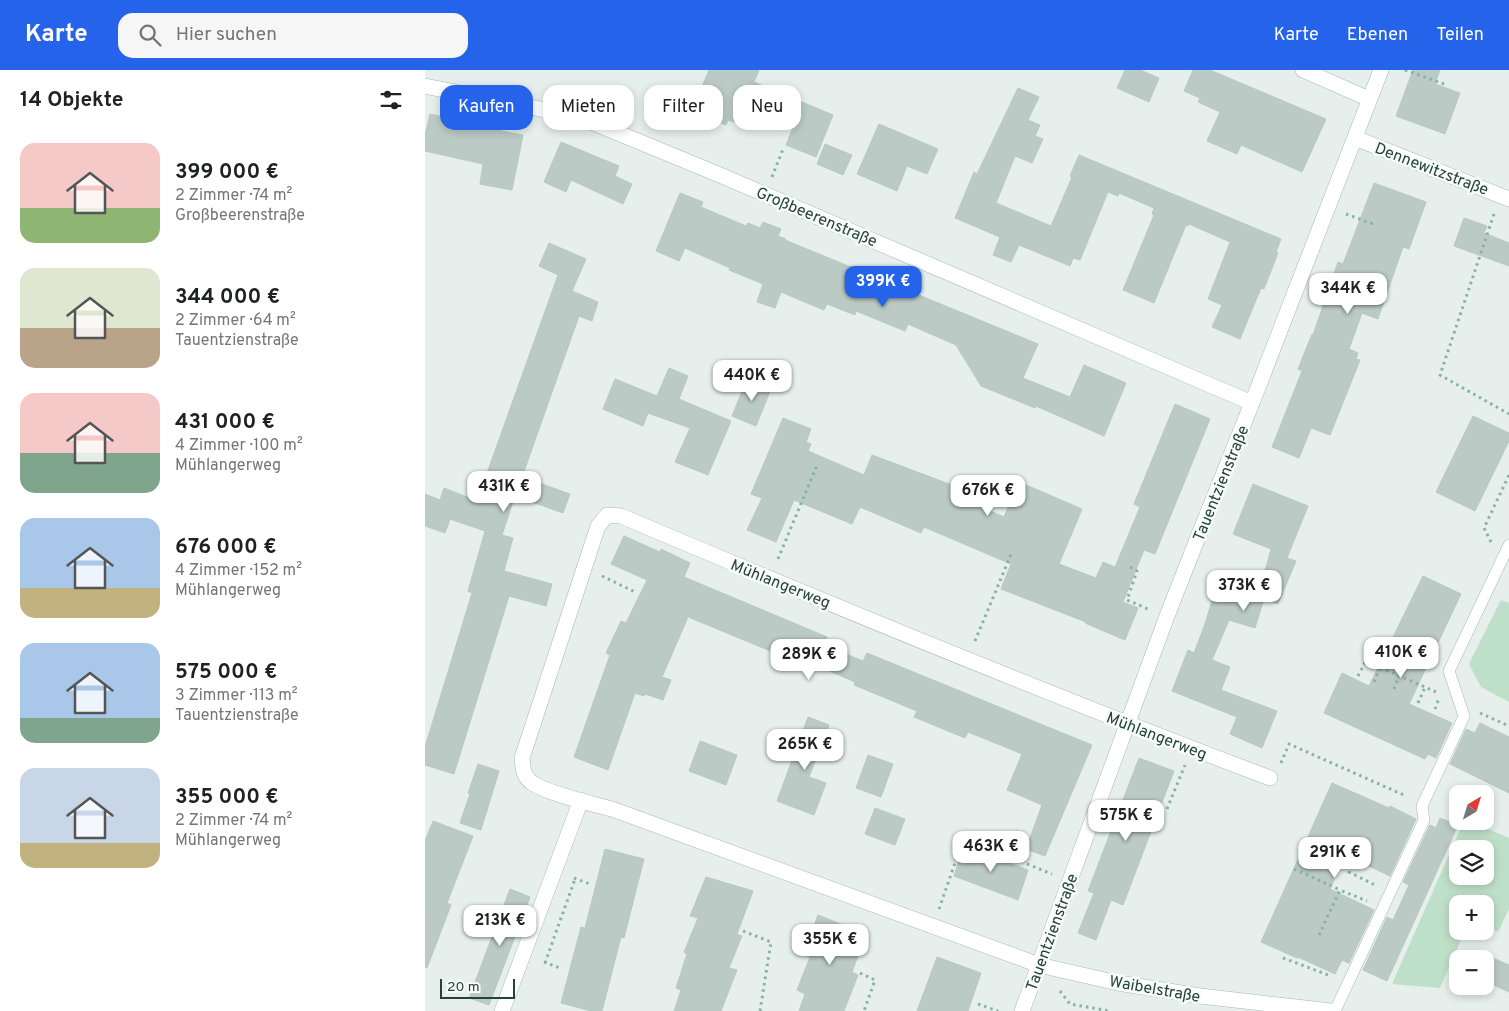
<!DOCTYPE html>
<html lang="de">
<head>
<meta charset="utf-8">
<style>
	body { margin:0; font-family:Overpass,sans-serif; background:#f6f6f6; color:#202124; height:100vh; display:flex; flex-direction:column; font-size:19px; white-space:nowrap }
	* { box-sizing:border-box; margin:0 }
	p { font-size:16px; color:#757577 }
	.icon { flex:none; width:28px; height:28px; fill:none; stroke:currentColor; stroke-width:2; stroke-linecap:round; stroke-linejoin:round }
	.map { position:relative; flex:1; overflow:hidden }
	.panel { display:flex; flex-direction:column; background:#fff; width:425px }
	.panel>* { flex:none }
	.guide { position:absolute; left:15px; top:15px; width:475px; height:45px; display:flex; gap:10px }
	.needle { width:32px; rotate:38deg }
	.buttons { position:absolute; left:1024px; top:715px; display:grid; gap:10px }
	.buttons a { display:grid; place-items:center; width:45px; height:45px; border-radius:10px; background:#fff; box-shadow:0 2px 8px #0003; font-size:25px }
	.scale { position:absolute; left:15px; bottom:12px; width:75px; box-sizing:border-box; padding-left:5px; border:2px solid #24423a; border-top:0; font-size:14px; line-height:18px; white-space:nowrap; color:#24423a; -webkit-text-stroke:4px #f7fbf9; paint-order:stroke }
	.price { position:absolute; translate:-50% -42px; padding:0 11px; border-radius:10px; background:#fff; color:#222; font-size:16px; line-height:32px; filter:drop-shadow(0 1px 2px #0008) }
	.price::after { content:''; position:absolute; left:50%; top:30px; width:15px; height:11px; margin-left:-8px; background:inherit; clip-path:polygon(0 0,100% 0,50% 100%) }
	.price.selected { background:#2563eb; color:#fff }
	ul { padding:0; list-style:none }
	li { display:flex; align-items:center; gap:15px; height:125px; padding:0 20px }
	li span { display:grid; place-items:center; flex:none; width:140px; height:100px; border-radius:15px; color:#555 }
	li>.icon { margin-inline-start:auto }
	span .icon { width:60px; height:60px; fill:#fffc; stroke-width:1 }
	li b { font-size:21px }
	h2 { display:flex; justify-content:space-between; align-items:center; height:60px; padding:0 20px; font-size:21px }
	.chip { padding:0 18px; border-radius:15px; background:#fff; box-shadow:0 2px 8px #0003; font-size:18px; line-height:45px }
	.chip.selected { background:#2563eb; color:#fff }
	header { display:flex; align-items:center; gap:30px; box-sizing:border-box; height:70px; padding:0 25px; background:#2563eb; color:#fff }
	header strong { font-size:24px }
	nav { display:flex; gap:28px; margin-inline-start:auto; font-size:18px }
	.search { width:350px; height:45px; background:#f6f6f6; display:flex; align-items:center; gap:12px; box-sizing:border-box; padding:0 18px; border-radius:15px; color:#757577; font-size:19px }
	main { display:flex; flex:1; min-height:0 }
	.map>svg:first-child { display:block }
</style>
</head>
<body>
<header>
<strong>Karte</strong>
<div class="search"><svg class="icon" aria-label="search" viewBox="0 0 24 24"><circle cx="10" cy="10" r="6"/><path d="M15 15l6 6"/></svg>Hier suchen</div>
<nav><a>Karte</a><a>Ebenen</a><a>Teilen</a></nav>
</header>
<main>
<section class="panel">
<h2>14 Objekte<svg class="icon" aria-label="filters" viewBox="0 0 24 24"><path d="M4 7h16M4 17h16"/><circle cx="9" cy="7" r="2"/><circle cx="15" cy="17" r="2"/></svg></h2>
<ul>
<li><span style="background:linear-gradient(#f6c9c9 65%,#8fb573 0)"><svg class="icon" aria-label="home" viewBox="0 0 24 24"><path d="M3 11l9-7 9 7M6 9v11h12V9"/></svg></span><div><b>399 000 €</b><p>2 Zimmer · 74 m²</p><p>Großbeerenstraße</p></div></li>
<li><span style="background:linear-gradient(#dfe7d0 60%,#b9a48a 0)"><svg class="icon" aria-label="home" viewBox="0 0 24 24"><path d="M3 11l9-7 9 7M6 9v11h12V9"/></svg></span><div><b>344 000 €</b><p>2 Zimmer · 64 m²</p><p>Tauentzienstraße</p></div></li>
<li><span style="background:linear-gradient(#f6c9c9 60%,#7fa58c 0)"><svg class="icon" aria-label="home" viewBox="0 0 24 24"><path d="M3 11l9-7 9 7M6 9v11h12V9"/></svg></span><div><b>431 000 €</b><p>4 Zimmer · 100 m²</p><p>Mühlangerweg</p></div></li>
<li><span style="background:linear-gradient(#a9c7e8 70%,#c2b280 0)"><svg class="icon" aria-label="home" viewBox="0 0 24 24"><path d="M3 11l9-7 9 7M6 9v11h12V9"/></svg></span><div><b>676 000 €</b><p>4 Zimmer · 152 m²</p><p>Mühlangerweg</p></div></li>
<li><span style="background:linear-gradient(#a9c7e8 75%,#7fa58c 0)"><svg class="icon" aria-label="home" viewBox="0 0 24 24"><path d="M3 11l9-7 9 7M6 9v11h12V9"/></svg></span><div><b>575 000 €</b><p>3 Zimmer · 113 m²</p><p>Tauentzienstraße</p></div></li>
<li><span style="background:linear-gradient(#c9d6e8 75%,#c2b280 0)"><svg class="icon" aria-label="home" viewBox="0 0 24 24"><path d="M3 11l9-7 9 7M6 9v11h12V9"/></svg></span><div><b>355 000 €</b><p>2 Zimmer · 74 m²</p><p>Mühlangerweg</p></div></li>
</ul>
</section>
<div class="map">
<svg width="1084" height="941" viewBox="0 0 1084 941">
	<rect width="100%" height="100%" fill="#e6efeb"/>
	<path fill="#bfe0c8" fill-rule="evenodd" d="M 1076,530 L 1084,533 L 1084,632 L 1056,617 L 1044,594 Z
		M 1039,751 L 1044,751 L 1084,768 L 1084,839 L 1073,862 L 1060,856 L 1060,834 L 1032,834 L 1032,861 L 1040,861 L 1015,918 L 967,914 ZM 1032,779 L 1060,779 L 1060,806 L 1032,806 Z"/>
	<path fill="#bbcac4" stroke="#b8c9c2" d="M 284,0 L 334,0 L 329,12 L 408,45 L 391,87 L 361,75 L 369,55 L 320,35 L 312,53 L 303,50 L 301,55 L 267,40 Z
		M 700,0 L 715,0 L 734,8 L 724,32 L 692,18 Z
		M 768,0 L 785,0 L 901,49 L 877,102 L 816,75 L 812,84 L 782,71 L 795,42 L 773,32 L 775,28 L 759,21 Z
		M 988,0 L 1015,0 L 1010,14 L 1035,23 L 1020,64 L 971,46 Z
		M 593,18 L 614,27 L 603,50 L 615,55 L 610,66 L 618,69 L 607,93 L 590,86 L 571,133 L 626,156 L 647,107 L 645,106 L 654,85 L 856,169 L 851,182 L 853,183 L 839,219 L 836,218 L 815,269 L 787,257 L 797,235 L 783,229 L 805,172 L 764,154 L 763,156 L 761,155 L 729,233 L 698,220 L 729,145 L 727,144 L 729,138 L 694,123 L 693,126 L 683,122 L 655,190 L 648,188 L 645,196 L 594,175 L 586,192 L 568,185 L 575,167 L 530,148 L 549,102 L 552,104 Z
		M 5,44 L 40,52 L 40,54 L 98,65 L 87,120 L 55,114 L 58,94 L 0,81 L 0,65 Z
		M 454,54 L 513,79 L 502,104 L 482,96 L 472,121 L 432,104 Z
		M 136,72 L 194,96 L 190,106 L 207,114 L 198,134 L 146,110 L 141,122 L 119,112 Z
		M 400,74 L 427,85 L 418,105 L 392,94 Z
		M 949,113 L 1001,132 L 984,179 L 978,177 L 953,249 L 937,243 L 924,279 L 933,283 L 931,289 L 935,290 L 905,365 L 886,358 L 874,388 L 847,377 L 877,301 L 873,299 L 887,264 L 888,265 L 913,192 L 918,194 Z
		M 255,123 L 278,132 L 276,137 L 321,156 L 323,153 L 335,158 L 338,152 L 356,159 L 353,166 L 361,169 L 360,170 L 613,274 L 598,308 L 645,327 L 659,295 L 701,313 L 679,366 L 611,336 L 610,338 L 556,316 L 531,275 L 483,254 L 480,261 L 431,241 L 430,245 L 402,234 L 399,240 L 356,222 L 350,238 L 332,232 L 338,214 L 304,200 L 305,198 L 260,178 L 254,191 L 231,181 Z
		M 1039,148 L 1062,156 L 1059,163 L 1084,173 L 1084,196 L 1029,176 Z
		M 124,173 L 161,189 L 147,221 L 173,232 L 167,251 L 154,246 L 97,407 L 145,424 L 138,443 L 90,426 L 77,465 L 88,468 L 79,501 L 127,514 L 121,536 L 84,526 L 29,704 L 0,695 L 0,677 L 47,523 L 43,521 L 60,461 L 25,449 L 20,463 L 0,456 L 0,424 L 15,430 L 19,418 L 52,431 L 133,205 L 114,196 Z
		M 244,298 L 263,306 L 254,329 L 306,351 L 283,405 L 250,392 L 265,358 L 223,343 L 218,356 L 178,339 L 190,309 L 232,326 Z
		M 322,309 L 346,319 L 331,356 L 307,346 Z
		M 750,334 L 785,349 L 730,484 L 719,480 L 698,532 L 713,538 L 700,570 L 660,553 L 661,552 L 576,519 L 586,494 L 499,457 L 496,463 L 435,437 L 427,454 L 369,430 L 351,472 L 322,460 L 337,428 L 326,424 L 358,348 L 386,359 L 381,372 L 386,374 L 383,381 L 439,405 L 447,385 L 532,417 L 529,425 L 579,447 L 594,412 L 657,439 L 634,494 L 671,508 L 678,492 L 690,497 L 715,437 L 709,434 Z
		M 1048,346 L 1084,363 L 1084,371 L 1050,441 L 1011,422 Z
		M 828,414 L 883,436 L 862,488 L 871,491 L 853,534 L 839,529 L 830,558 L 804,550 L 787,590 L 805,597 L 796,620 L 852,641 L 837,678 L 805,664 L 812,647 L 747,621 L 763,580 L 769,583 L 780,554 L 794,507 L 835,519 L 846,479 L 808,464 Z
		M 199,466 L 235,482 L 236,479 L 265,493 L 259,507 L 402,567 L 399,575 L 438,591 L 442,583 L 667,675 L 620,786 L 601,779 L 617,735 L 582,720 L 597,684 L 543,662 L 540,668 L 489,647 L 492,641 L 429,615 L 430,612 L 391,595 L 389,599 L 263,547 L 237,607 L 246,610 L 238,630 L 220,624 L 219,626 L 210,623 L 183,700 L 149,687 L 185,585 L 181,583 L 196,551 L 201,553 L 222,510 L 186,494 Z
		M 998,506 L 1036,524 L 984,634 L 1027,653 L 1011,688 L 1003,684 L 1000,689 L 899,643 L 917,603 L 944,616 Z
		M 383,647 L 404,655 L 384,707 L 401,713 L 389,745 L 352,731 Z
		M 1055,653 L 1084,667 L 1084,723 L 1025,694 L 1041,659 L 1050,663 Z
		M 275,671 L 312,685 L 301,715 L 264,701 Z
		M 443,685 L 468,694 L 456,727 L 431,718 Z
		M 714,688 L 749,701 L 698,835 L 686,830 L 671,870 L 653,863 L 669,823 L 663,821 Z
		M 53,694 L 74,701 L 56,760 L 35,753 L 45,724 L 43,723 Z
		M 907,713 L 964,738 L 965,736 L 991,749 L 965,806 L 920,785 L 905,819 L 949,840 L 924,893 L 917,890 L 910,904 L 873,887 L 872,888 L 836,872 Z
		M 450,738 L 480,749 L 470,775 L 440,764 Z
		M 1015,748 L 1033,755 L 962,911 L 938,900 L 962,847 L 968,850 L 984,815 L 978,812 L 1005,755 L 1011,758 Z
		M 8,751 L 48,766 L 22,833 L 26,835 L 2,898 L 0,897 L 0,771 Z
		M 539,776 L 603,800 L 593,830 L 529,806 Z
		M 180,779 L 219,789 L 199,868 L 196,867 L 177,941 L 166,941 L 136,933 L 156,857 L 160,858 Z
		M 281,807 L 328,821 L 312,864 L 317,866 L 304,898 L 312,900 L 296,941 L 249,941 L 256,920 L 251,918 L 262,884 L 259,882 L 273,848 L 265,846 Z
		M 85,819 L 105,827 L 64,935 L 44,928 Z
		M 393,845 L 441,864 L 427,902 L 433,905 L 419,941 L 374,941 L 380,924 L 372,920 L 385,887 L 378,884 Z
		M 512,887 L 556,903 L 543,941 L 492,941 Z
		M 1068,888 L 1084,895 L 1084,922 L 1060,911 L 1060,905 Z"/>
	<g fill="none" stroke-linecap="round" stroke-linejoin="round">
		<defs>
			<path id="lane" d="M 910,941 L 999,750 L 997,736 L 1039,646 L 1024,601 L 1084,475"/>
			<path id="street" d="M 878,0 L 944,29
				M 0,16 L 115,39 L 164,51 L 295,105 L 827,333
				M 930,68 L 1084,129
				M 845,708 C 627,626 411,537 196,446 L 182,445 L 173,456 L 97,688 C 98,697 98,706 106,712 C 120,723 168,734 187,739 L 614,895 L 693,913 L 775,926 L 906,941
				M 77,941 L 156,730
				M 597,941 L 742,546 L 775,462 L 827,333 L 956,0"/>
		</defs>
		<use href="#lane" stroke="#a8b8b2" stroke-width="12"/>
		<use href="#street" stroke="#a8b8b2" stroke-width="16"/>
		<path stroke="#86b3a5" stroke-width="3" stroke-dasharray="2.5 4" stroke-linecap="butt" d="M 980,0 L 1019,14
			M 347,107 L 358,79
			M 921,144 L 948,154
			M 1069,144 L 1015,305 L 1084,344
			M 1066,472 L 1059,458 L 1084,405
			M 353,489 L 393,393
			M 705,497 L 712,501 L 702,530 L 723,539
			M 177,506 L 210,522
			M 550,571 L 587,482
			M 933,606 L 941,591 L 1011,622
			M 949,612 L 955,597
			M 969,619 L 974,606
			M 993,633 L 1000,617
			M 1010,639 L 1014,628
			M 1055,643 L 1084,656
			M 856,693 L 864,674 L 981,726
			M 742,739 L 760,695
			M 938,772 L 924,802 L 950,815
			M 602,794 L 627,804
			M 869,799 L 915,820
			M 149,808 L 165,814
			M 514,839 L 538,770 L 570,781
			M 318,861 L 346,872 L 335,941
			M 894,865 L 915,820 L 942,831
			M 858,888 L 906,906
			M 119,892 L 135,898
			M 120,893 L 150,809
			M 435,903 L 450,910 L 439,941
			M 635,921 L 645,934 L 685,941
			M 553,934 L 573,941"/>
		<use href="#lane" stroke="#fff" stroke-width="11"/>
		<use href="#street" stroke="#fff" stroke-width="15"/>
	</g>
	<g text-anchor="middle" stroke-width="5" stroke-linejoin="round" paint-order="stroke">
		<g font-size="16" fill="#24423a" stroke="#f7fbf9">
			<text transform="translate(1007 98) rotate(21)" y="6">Dennewitzstraße</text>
			<text transform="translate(392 146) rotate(23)" y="6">Großbeerenstraße</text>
			<text transform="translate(795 413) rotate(-68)" y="6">Tauentzienstraße</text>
			<text transform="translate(356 513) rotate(22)" y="6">Mühlangerweg</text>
			<text transform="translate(732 665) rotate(21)" y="6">Mühlangerweg</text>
			<text transform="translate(626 862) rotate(-70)" y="6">Tauentzienstraße</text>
			<text transform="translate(730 918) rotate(10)" y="6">Waibelstraße</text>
		</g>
	</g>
</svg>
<div class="buttons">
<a><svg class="needle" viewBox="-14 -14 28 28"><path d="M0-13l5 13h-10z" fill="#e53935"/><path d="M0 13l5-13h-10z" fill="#757577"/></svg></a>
<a><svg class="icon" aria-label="layers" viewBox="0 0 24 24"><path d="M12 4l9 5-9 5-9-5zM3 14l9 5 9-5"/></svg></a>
<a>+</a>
<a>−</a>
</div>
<div class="scale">20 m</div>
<b class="price selected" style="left:458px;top:238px">399K €</b>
<b class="price" style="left:923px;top:245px">344K €</b>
<b class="price" style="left:327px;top:332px">440K €</b>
<b class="price" style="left:79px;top:443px">431K €</b>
<b class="price" style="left:563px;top:447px">676K €</b>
<b class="price" style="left:819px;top:542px">373K €</b>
<b class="price" style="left:976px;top:609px">410K €</b>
<b class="price" style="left:384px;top:611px">289K €</b>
<b class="price" style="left:380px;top:701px">265K €</b>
<b class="price" style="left:701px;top:772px">575K €</b>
<b class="price" style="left:566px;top:803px">463K €</b>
<b class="price" style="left:910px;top:809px">291K €</b>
<b class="price" style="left:75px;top:877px">213K €</b>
<b class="price" style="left:405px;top:896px">355K €</b>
<div class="guide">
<a class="chip selected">Kaufen</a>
<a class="chip">Mieten</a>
<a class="chip">Filter</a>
<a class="chip">Neu</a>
</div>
</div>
</main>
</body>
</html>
